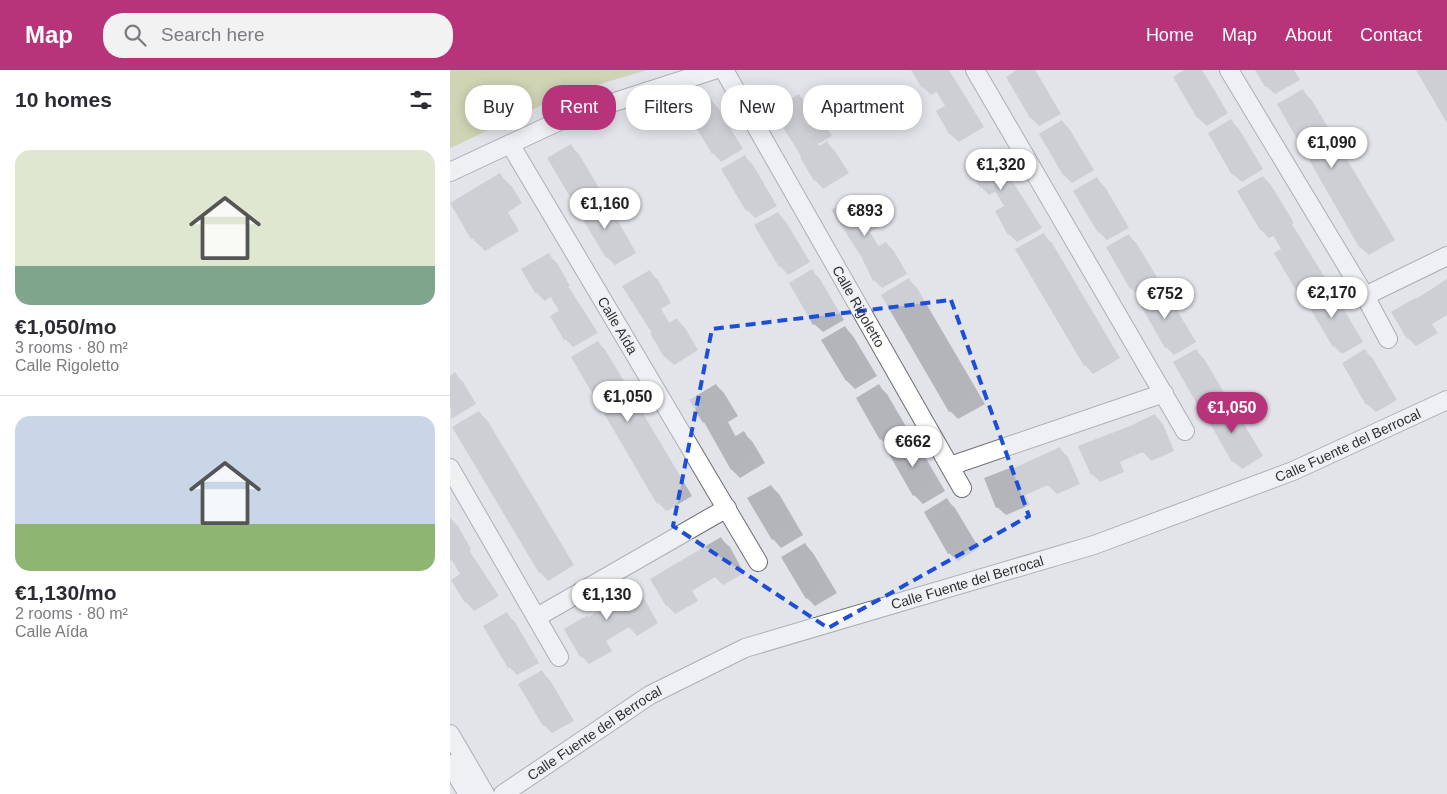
<!DOCTYPE html>
<html lang="en">
<head>
<meta charset="utf-8">
<style>
	body { margin:0; font-family:Helvetica,sans-serif; background:#f2f2f3; color:#2b2b33; height:100vh; display:flex; flex-direction:column; font-size:19px; white-space:nowrap }
	* { box-sizing:border-box; margin:0 }
	p { font-size:16px; color:#7c7c81 }
	.icon { flex:none; width:28px; height:28px; fill:none; stroke:currentColor; stroke-width:2; stroke-linecap:round; stroke-linejoin:round }
	.map { position:relative; flex:1; overflow:hidden }
	.details { display:flex; flex-direction:column; background:#fff; width:450px }
	.details>* { flex:none }
	.hud { position:absolute; left:15px; top:15px; width:475px; height:45px; display:flex; gap:10px }
	.price { position:absolute; translate:-50% -42px; padding:0 11px; border-radius:18px; background:#fff; color:#222; font-size:16px; line-height:32px; filter:drop-shadow(0 1px 2px #0008) }
	.price::after { content:''; position:absolute; left:50%; top:30px; width:15px; height:11px; margin-left:-8px; background:inherit; clip-path:polygon(0 0,100% 0,50% 100%) }
	.price.current { background:#b7337a; color:#fff }
	ul { padding:0; list-style:none }
	li { display:grid; align-content:center; gap:10px; height:265px; padding:0 15px }
	li+li { border-top:1px solid #e1e1e2 }
	li span { display:grid; place-items:center; height:155px; border-radius:15px; color:#555 }
	li>.icon { margin-inline-start:auto }
	span .icon { width:90px; height:90px; fill:#fffc; stroke-width:1 }
	li b { font-size:21px }
	h2 { display:flex; justify-content:space-between; align-items:center; height:60px; padding:0 15px; font-size:21px }
	.pill { padding:0 18px; border-radius:20px; background:#fff; box-shadow:0 2px 12px #0003; font-size:18px; line-height:45px }
	.pill.current { background:#b7337a; color:#fff }
	header { display:flex; align-items:center; gap:30px; box-sizing:border-box; height:70px; padding:0 25px; background:#b7337a; color:#fff }
	header strong { font-size:24px }
	nav { display:flex; gap:28px; margin-inline-start:auto; font-size:18px }
	.search { width:350px; height:45px; background:#f2f2f3; display:flex; align-items:center; gap:12px; box-sizing:border-box; padding:0 18px; border-radius:20px; color:#7c7c81; font-size:19px }
	main { display:flex; flex:1; min-height:0 }
	.map>svg:first-child { display:block }
</style>
</head>
<body>
<header>
<strong>Map</strong>
<div class="search"><svg class="icon" aria-label="search" viewBox="0 0 24 24"><circle cx="10" cy="10" r="6"/><path d="M15 15l6 6"/></svg>Search here</div>
<nav><a>Home</a><a>Map</a><a>About</a><a>Contact</a></nav>
</header>
<main>
<section class="details">
<h2>10 homes<svg class="icon" aria-label="filters" viewBox="0 0 24 24"><path d="M4 7h16M4 17h16"/><circle cx="9" cy="7" r="2"/><circle cx="15" cy="17" r="2"/></svg></h2>
<ul>
<li><span style="background:linear-gradient(#dfe7d0 75%,#7fa58c 0)"><svg class="icon" aria-label="home" viewBox="0 0 24 24"><path d="M3 11l9-7 9 7M6 9v11h12V9"/></svg></span><div><b>€1,050/mo</b><p>3 rooms · 80 m²</p><p>Calle Rigoletto</p></div></li>
<li><span style="background:linear-gradient(#c9d6e8 70%,#8fb573 0)"><svg class="icon" aria-label="home" viewBox="0 0 24 24"><path d="M3 11l9-7 9 7M6 9v11h12V9"/></svg></span><div><b>€1,130/mo</b><p>2 rooms · 80 m²</p><p>Calle Aída</p></div></li>
</ul>
</section>
<div class="map">
<svg width="997" height="724" viewBox="0 0 997 724">
	<rect width="100%" height="100%" fill="#e2e4ea"/>
	<path fill="#b8c175" d="M 0,0 L 197,0 L 114,25 L 0,78 Z"/>
	<path fill="#0003" d="M 462,0 L 499,0 L 534,57 L 509,72 L 500,64 L 488,42 L 497,36 L 488,21 L 481,25 L 473,17 Z
		M 570,0 L 585,0 L 587,3 L 611,44 L 589,56 L 581,48 L 558,7 Z
		M 737,0 L 752,0 L 754,3 L 778,43 L 757,56 L 748,48 L 724,7 Z
		M 807,0 L 844,0 L 850,10 L 825,24 L 816,16 Z
		M 852,21 L 861,29 L 945,170 L 919,185 L 910,177 L 829,34 Z
		M 349,25 L 357,34 L 367,51 L 369,49 L 377,58 L 382,66 L 368,74 L 370,77 L 377,73 L 385,81 L 399,103 L 373,119 L 365,110 L 353,87 Z
		M 261,30 L 269,39 L 293,79 L 271,92 L 263,83 Z
		M 612,51 L 620,60 L 644,100 L 622,113 L 614,105 L 590,64 Z
		M 781,51 L 789,59 L 813,99 L 792,112 L 783,104 L 759,64 Z
		M 120,76 L 129,84 L 153,125 L 131,137 L 123,129 Z
		M 543,80 L 551,88 L 565,110 L 563,112 L 592,158 L 567,172 L 559,164 L 556,136 L 547,121 L 539,125 L 531,117 Z
		M 295,87 L 303,95 L 327,136 L 305,148 L 297,140 Z
		M 50,105 L 63,118 L 72,133 L 58,142 L 69,161 L 35,181 L 22,168 Z
		M 813,107 L 821,115 L 844,153 L 842,154 L 880,216 L 856,230 L 848,222 L 826,183 L 833,179 L 825,165 L 819,168 L 811,160 L 789,121 Z
		M 646,109 L 655,117 L 679,158 L 657,170 L 649,162 Z
		M 408,126 L 417,134 L 430,157 L 420,162 L 429,177 L 436,173 L 444,181 L 457,204 L 432,218 L 424,210 L 412,185 Z
		M 155,134 L 163,142 L 186,183 L 165,195 L 157,187 Z
		M 328,143 L 336,152 L 360,192 L 338,205 L 330,196 Z
		M 593,164 L 602,173 L 670,288 L 643,304 L 635,295 Z
		M 679,166 L 687,174 L 711,214 L 690,227 L 681,218 L 657,178 Z
		M 98,185 L 107,193 L 120,216 L 118,216 L 148,263 L 123,277 L 115,269 L 111,242 L 102,226 L 95,231 L 86,222 L 73,199 Z
		M 362,201 L 370,209 L 394,250 L 373,262 L 364,254 Z
		M 199,202 L 208,210 L 221,233 L 211,239 L 220,254 L 227,250 L 235,258 L 248,280 L 224,295 L 215,287 L 202,264 Z
		M 459,210 L 467,218 L 535,334 L 508,349 L 500,341 Z
		M 997,211 L 997,245 L 982,254 L 988,263 L 966,276 L 958,268 L 966,231 Z
		M 714,223 L 722,232 L 746,272 L 724,285 L 716,277 Z
		M 881,223 L 889,231 L 913,272 L 892,284 L 884,276 Z
		M 395,257 L 403,266 L 427,306 L 405,319 L 397,311 L 373,270 Z
		M 148,272 L 156,281 L 242,426 L 217,441 L 208,433 Z
		M 746,280 L 754,289 L 778,329 L 757,342 L 748,333 L 724,293 Z
		M 915,281 L 923,289 L 947,330 L 926,342 L 917,334 Z
		M 5,304 L 13,312 L 26,334 L 1,349 L 0,307 Z
		M 266,315 L 274,323 L 288,346 L 278,352 L 286,367 L 293,363 L 302,371 L 315,393 L 290,408 L 282,400 L 259,358 L 254,352 Z
		M 429,316 L 437,324 L 461,365 L 440,378 L 431,369 L 407,329 Z
		M 781,338 L 789,346 L 813,386 L 792,399 L 783,391 Z
		M 29,342 L 37,350 L 124,495 L 98,511 L 90,502 Z
		M 705,345 L 713,354 L 724,381 L 701,391 L 693,382 L 670,392 L 674,402 L 650,412 L 642,404 L 655,368 Z
		M 462,372 L 471,380 L 495,421 L 473,434 L 464,425 L 441,385 Z
		M 610,379 L 618,387 L 630,414 L 607,424 L 598,415 L 575,425 L 580,435 L 556,445 L 547,437 L 561,401 Z
		M 321,416 L 329,424 L 353,465 L 331,478 L 323,469 Z
		M 497,430 L 505,438 L 529,478 L 508,491 L 499,483 Z
		M 0,448 L 8,456 L 21,479 L 19,480 L 49,526 L 24,541 L 16,532 L 12,505 L 3,490 L 0,491 Z
		M 271,469 L 280,477 L 294,503 L 273,515 L 265,507 L 242,521 L 248,531 L 225,544 L 217,535 L 202,510 Z
		M 355,474 L 363,483 L 387,523 L 365,536 L 357,528 Z
		M 185,519 L 193,527 L 208,553 L 187,566 L 179,557 L 156,571 L 162,581 L 139,594 L 131,586 L 139,548 Z
		M 56,544 L 65,552 L 89,593 L 67,605 L 59,597 Z
		M 91,602 L 100,610 L 124,651 L 102,663 L 94,655 Z"/>
	<path fill="#b3b5bb" d="M 461,0 L 498,0 L 497,2 L 511,26 L 512,25 L 526,49 L 499,64 L 486,41 L 495,36 L 481,12 L 472,18 Z
		M 567,0 L 583,0 L 604,35 L 580,48 L 556,7 Z
		M 734,0 L 750,0 L 771,35 L 768,37 L 747,48 L 723,7 Z
		M 805,0 L 844,0 L 815,17 Z
		M 966,0 L 997,0 L 997,53 Z
		M 853,19 L 938,161 L 909,177 L 827,34 Z
		M 349,24 L 363,48 L 354,54 L 356,56 L 369,48 L 374,57 L 361,65 L 368,77 L 377,71 L 391,95 L 364,111 L 350,87 L 351,86 L 322,40 Z
		M 257,29 L 261,29 L 286,70 L 262,84 L 237,42 Z
		M 781,49 L 806,91 L 782,105 L 758,63 Z
		M 612,50 L 636,91 L 613,105 L 589,64 Z
		M 121,74 L 145,116 L 122,130 L 97,88 Z
		M 543,78 L 557,102 L 556,103 L 585,149 L 558,165 L 545,141 L 554,136 L 540,112 L 530,118 L 516,94 Z
		M 295,85 L 319,127 L 296,141 L 271,99 Z
		M 50,103 L 60,120 L 46,129 L 57,148 L 21,169 L 0,133 Z
		M 813,106 L 836,145 L 834,146 L 873,207 L 847,222 L 824,183 L 831,179 L 818,156 L 810,160 L 787,121 Z
		M 647,107 L 671,149 L 648,163 L 623,121 Z
		M 409,124 L 423,148 L 413,154 L 427,177 L 436,172 L 450,195 L 423,211 L 411,186 L 381,140 Z
		M 155,132 L 179,174 L 156,188 L 131,146 Z
		M 328,142 L 353,184 L 329,197 L 304,155 Z
		M 594,163 L 662,279 L 634,296 L 565,179 Z
		M 679,164 L 704,206 L 680,219 L 656,177 Z
		M 99,183 L 113,207 L 111,208 L 140,254 L 114,270 L 100,246 L 109,241 L 95,217 L 85,223 L 71,199 Z
		M 362,199 L 387,241 L 363,255 L 339,213 Z
		M 200,200 L 214,224 L 204,230 L 218,254 L 227,248 L 241,271 L 214,287 L 200,263 L 202,263 L 172,216 Z
		M 459,208 L 527,325 L 499,342 L 431,225 Z
		M 997,209 L 997,232 L 975,245 L 981,255 L 957,269 L 941,242 L 965,228 L 966,229 Z
		M 881,221 L 906,263 L 883,277 L 858,235 Z
		M 714,222 L 739,263 L 715,278 L 691,236 Z
		M 395,256 L 420,298 L 396,311 L 371,270 Z
		M 148,271 L 235,417 L 207,434 L 121,287 Z
		M 746,279 L 771,321 L 747,334 L 723,292 Z
		M 915,279 L 940,321 L 916,335 L 892,293 Z
		M 5,302 L 19,326 L 0,337 L 0,306 Z
		M 266,314 L 280,337 L 270,343 L 284,367 L 294,361 L 307,384 L 281,400 L 254,352 L 253,353 L 239,330 Z
		M 429,314 L 454,356 L 430,370 L 406,328 Z
		M 781,336 L 806,378 L 782,392 L 758,350 Z
		M 29,341 L 116,487 L 89,503 L 2,357 Z
		M 705,344 L 717,373 L 692,383 L 688,373 L 662,384 L 667,394 L 641,405 L 628,376 L 680,356 Z
		M 463,371 L 487,412 L 463,426 L 439,384 Z
		M 610,377 L 622,406 L 597,416 L 593,406 L 568,416 L 572,427 L 546,438 L 534,408 L 560,398 L 560,400 Z
		M 321,415 L 345,456 L 322,470 L 297,428 Z
		M 497,428 L 522,470 L 498,484 L 474,442 Z
		M 0,447 L 14,470 L 12,471 L 41,517 L 15,533 L 1,510 L 10,504 L 0,487 Z
		M 271,467 L 287,494 L 264,508 L 258,498 L 235,512 L 240,522 L 216,536 L 200,509 Z
		M 355,473 L 379,515 L 356,529 L 331,487 Z
		M 185,517 L 201,544 L 178,558 L 172,549 L 148,562 L 154,572 L 130,587 L 114,559 L 138,545 L 139,547 Z
		M 57,542 L 81,584 L 58,598 L 33,556 Z
		M 92,600 L 116,642 L 93,656 L 68,614 Z"/>
	<g fill="none" stroke-linecap="round" stroke-linejoin="round">
		<defs>
			<g id="street">
				<path id="s1" d="M 274,0 L 512,418"/>
				<path d="M 525,0 L 735,361"/>
				<path d="M 779,0 L 915,226 L 938,269"/>
				<path id="s2" d="M 60,74 L 308,492"/>
				<path d="M 0,102 L 118,47 L 264,0"/>
				<path d="M 915,226 L 997,186"/>
				<path d="M 500,396 L 714,323"/>
				<path d="M 0,398 L 109,587"/>
				<path d="M 87,547 L 277,438"/>
				<path d="M 0,664 L 35,724"/>
				<path d="M 0,694 L 18,724"/>
				<path id="s3" d="M 53,724 L 200,625 L 295,578 L 644,475 L 843,401 L 997,330"/>
			</g>
		</defs>
		<use href="#street" stroke="#6d6e73" stroke-width="20"/>
		<use href="#street" stroke="#fff" stroke-width="18"/>
	</g>
	<path d="M0 0H997V724H0ZM 501,230 L 579,446 L 378,558 L 223,456 L 262,259 Z" fill="#e2e4ea" fill-opacity=".55" fill-rule="evenodd"/>
	<path fill="none" stroke="#1d4ed8" stroke-width="4" stroke-dasharray="10 6" stroke-linejoin="round" d="M 501,230 L 579,446 L 378,558 L 223,456 L 262,259 Z"/>
	<g text-anchor="middle" stroke-width="4" stroke-linejoin="round" paint-order="stroke">
		<g font-size="14" fill="#2f3032" stroke="#fff">
			<text dy="5" stroke="none"><textPath href="#s1" startOffset="272">Calle Rigoletto</textPath></text>
			<text dy="5" stroke="none"><textPath href="#s2" startOffset="211">Calle Aída</textPath></text>
			<text dy="5" stroke="none"><textPath href="#s3" startOffset="920">Calle Fuente del Berrocal</textPath></text>
			<text dy="5" stroke="none"><textPath href="#s3" startOffset="515">Calle Fuente del Berrocal</textPath></text>
			<text dy="5" stroke="none"><textPath href="#s3" startOffset="110">Calle Fuente del Berrocal</textPath></text>
		</g>
	</g>
</svg>
<b class="price" style="left:882px;top:99px">€1,090</b>
<b class="price" style="left:551px;top:121px">€1,320</b>
<b class="price" style="left:155px;top:160px">€1,160</b>
<b class="price" style="left:415px;top:167px">€893</b>
<b class="price" style="left:882px;top:249px">€2,170</b>
<b class="price" style="left:715px;top:250px">€752</b>
<b class="price" style="left:178px;top:353px">€1,050</b>
<b class="price current" style="left:782px;top:364px">€1,050</b>
<b class="price" style="left:463px;top:398px">€662</b>
<b class="price" style="left:157px;top:551px">€1,130</b>
<div class="hud">
<a class="pill">Buy</a>
<a class="pill current">Rent</a>
<a class="pill">Filters</a>
<a class="pill">New</a>
<a class="pill">Apartment</a>
</div>
</div>
</main>
</body>
</html>
